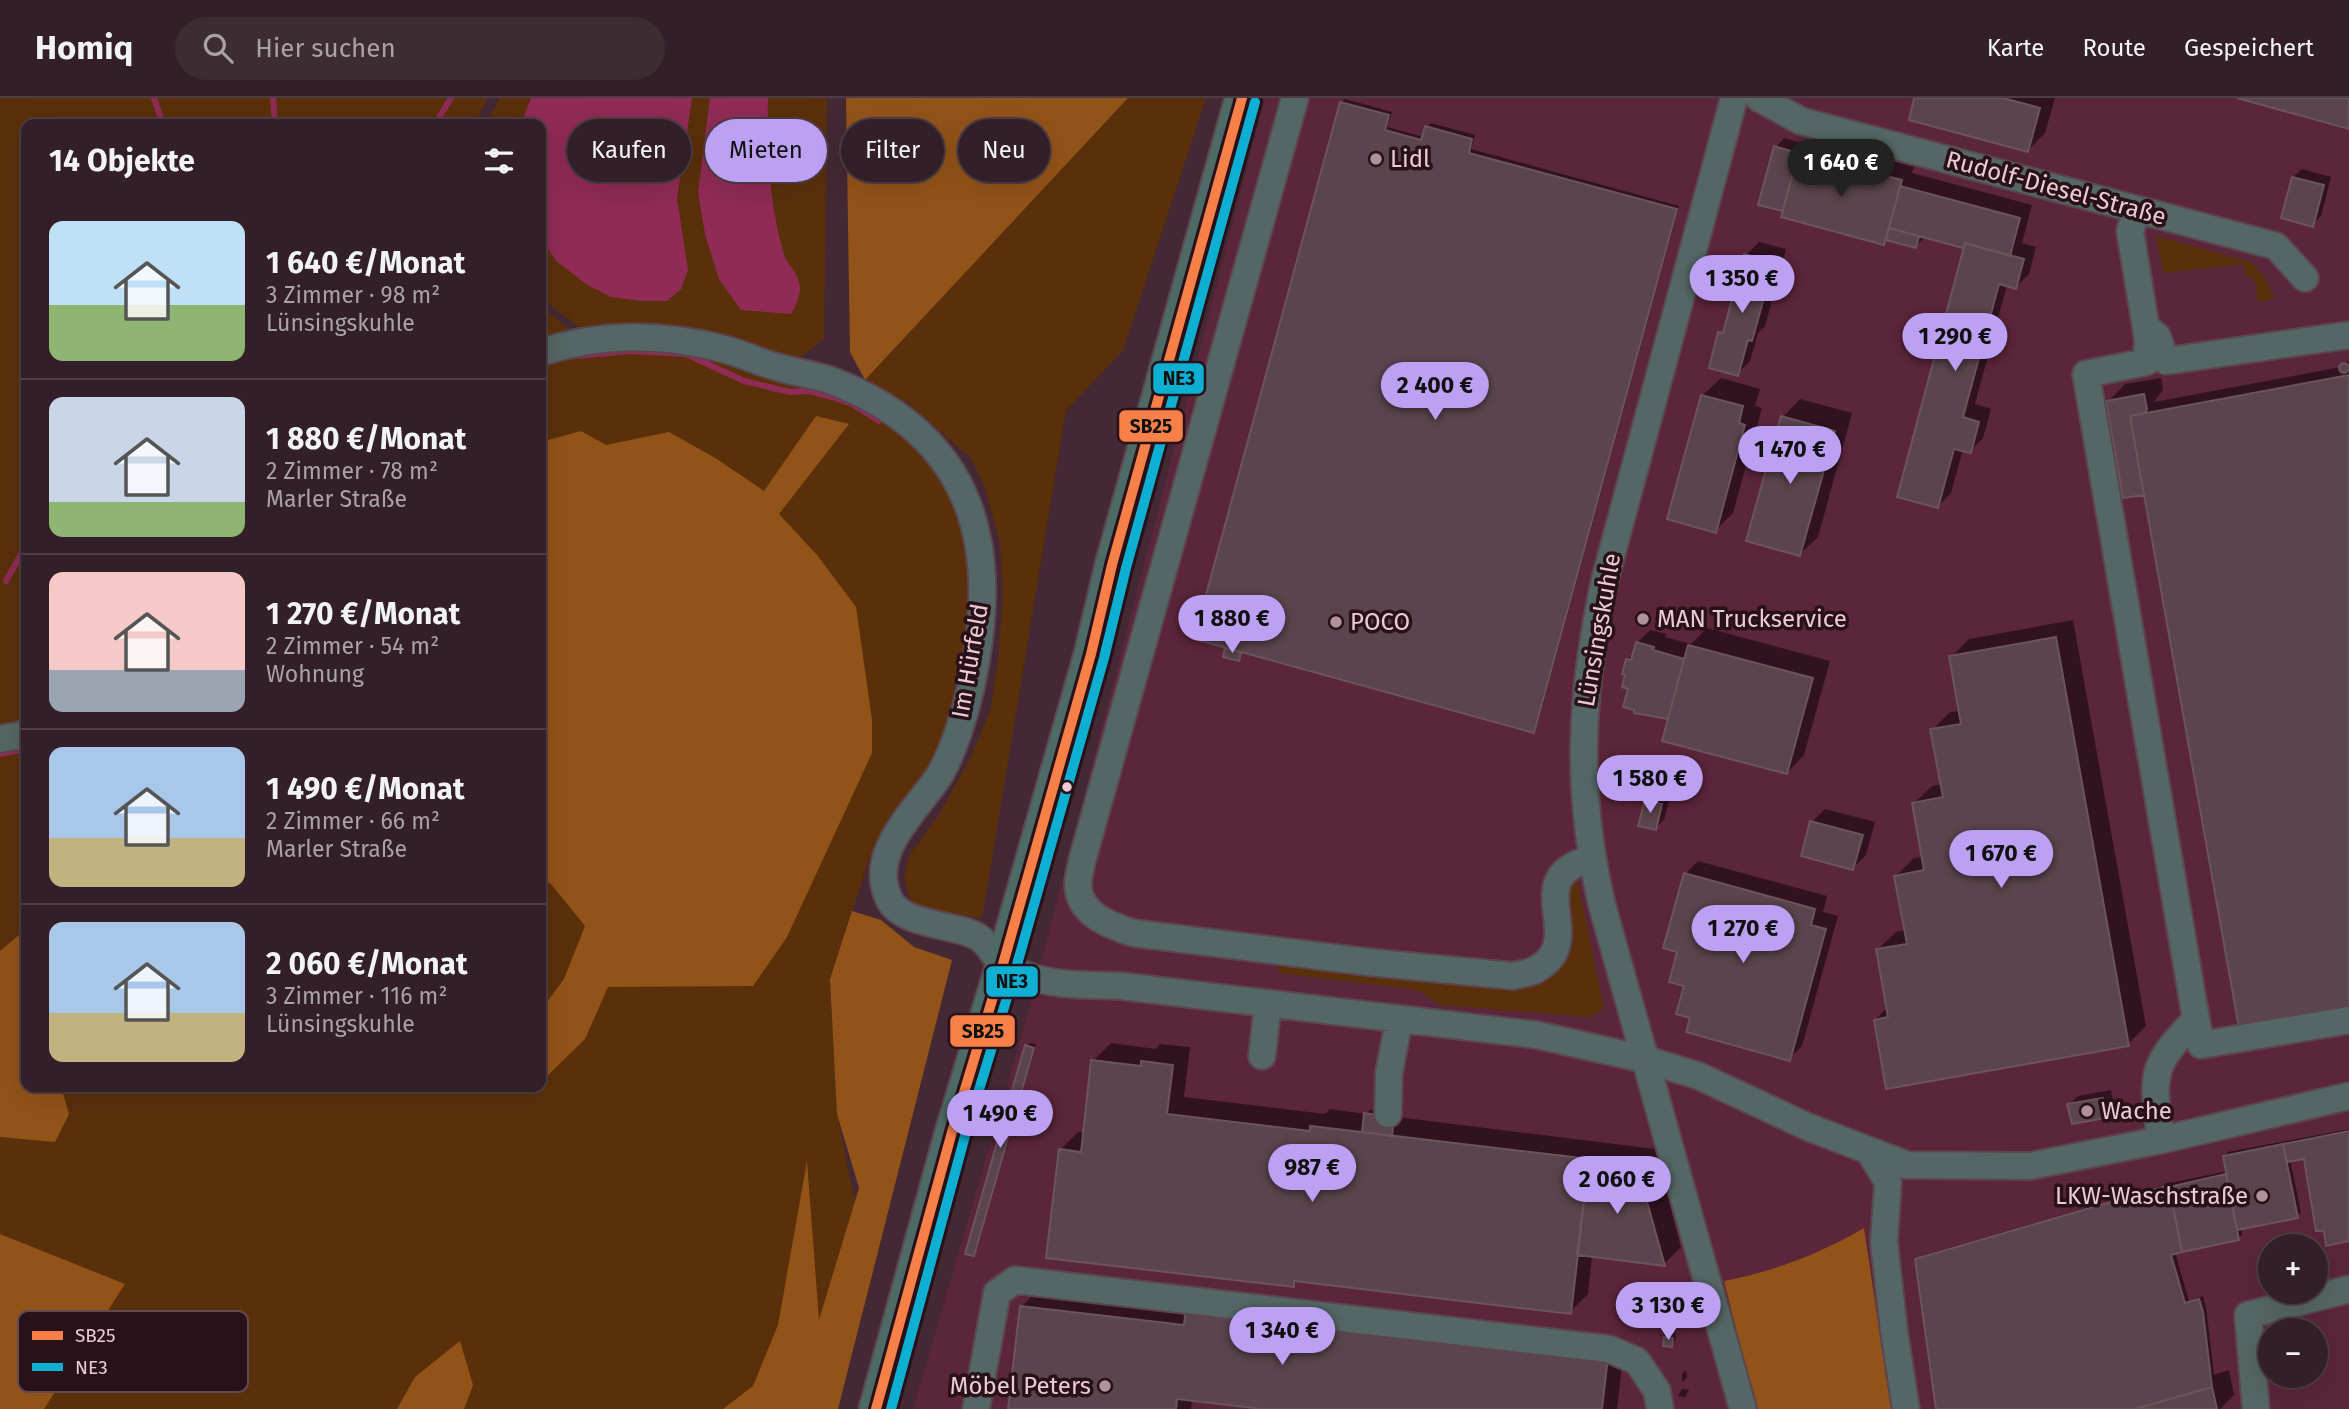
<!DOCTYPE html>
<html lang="de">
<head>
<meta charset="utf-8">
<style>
	body { margin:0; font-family:"Fira Sans",sans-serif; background:#3e2c33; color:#f1f3f6; height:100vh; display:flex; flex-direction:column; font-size:26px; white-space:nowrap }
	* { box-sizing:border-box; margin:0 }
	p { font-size:23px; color:#a9a2a7 }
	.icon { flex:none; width:38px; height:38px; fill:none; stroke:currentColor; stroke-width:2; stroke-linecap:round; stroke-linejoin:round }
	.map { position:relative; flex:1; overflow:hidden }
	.panel { position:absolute; left:21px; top:21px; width:525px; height:973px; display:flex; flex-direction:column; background:#331f27; border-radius:14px; box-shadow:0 7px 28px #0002,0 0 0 2px #4e3d44 }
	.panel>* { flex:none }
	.guide { position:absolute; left:567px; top:21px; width:665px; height:63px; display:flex; gap:14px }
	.controls { position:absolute; left:2258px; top:1136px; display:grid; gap:14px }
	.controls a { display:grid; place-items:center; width:70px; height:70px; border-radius:50%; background:#331f27; box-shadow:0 7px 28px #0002,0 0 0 2px #4e3d44; font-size:35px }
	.price { position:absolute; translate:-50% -60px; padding:0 16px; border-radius:24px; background:#bca0f2; color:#111; font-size:23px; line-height:46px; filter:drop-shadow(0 2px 4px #0008) }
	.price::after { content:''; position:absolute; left:50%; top:42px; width:21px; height:16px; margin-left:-10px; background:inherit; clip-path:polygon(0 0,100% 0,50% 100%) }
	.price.current { background:#222; color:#fff }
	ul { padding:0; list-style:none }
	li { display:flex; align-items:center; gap:21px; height:175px; padding:0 28px }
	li+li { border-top:2px solid #4e3d44 }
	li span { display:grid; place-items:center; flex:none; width:196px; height:140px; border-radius:14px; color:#555 }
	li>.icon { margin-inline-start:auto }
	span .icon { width:84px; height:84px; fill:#fffc; stroke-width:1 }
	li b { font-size:30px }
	h2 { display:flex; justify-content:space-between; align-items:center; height:84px; padding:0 28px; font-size:30px }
	.tag { padding:0 24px; border-radius:32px; background:#331f27; box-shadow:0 7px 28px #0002,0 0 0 2px #4e3d44; font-size:24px; line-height:63px }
	.tag.current { background:#bca0f2; color:#111 }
	header { display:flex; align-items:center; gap:42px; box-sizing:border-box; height:98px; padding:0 35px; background:#331f27; border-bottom:2px solid #4e3d44 }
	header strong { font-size:33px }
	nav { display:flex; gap:38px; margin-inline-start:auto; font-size:24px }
	.search { width:490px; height:63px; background:#3e2c33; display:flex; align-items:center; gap:18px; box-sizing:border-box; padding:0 24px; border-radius:38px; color:#a9a2a7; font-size:26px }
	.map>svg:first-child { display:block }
</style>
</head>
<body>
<header>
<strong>Homiq</strong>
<div class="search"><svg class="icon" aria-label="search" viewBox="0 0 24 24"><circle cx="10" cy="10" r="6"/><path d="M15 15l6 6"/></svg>Hier suchen</div>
<nav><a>Karte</a><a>Route</a><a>Gespeichert</a></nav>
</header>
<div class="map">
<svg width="2349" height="1311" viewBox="0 0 2349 1311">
	<rect width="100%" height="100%" fill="#442934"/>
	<path fill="#5b253a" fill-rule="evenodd" d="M 1265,0 L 2349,0 L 2349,1311 L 913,1311 L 1023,933 ZM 2270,1148 L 2315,1148 L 2315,1194 L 2270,1194 ZM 2270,1232 L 2315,1232 L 2315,1278 L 2270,1278 Z"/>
	<path fill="#5a300a" d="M 0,0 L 488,0 L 474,26 L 26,26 L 26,623 L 0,627 Z
		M 500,0 L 827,0 L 824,240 L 800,260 L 702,235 L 587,235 L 541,200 L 541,26 L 486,26 Z
		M 1128,0 L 1206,0 L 1123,252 L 1066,313 L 982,820 L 936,815 L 911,804 L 904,780 L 909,758 L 938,718 L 970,661 L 990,613 L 998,561 L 1003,499 L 1000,446 L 985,390 L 971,360 L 908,305 L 865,282 Z
		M 2156,138 L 2250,164 L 2264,179 L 2274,199 L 2258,204 L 2254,179 L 2246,179 L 2244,166 L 2164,175 Z
		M 541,208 L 575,236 L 541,243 Z
		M 618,248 L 716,257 L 781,284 L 838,293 L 897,327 L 939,362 L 976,466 L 963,600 L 915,701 L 869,761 L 830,881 L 837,1016 L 858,1120 L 810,1311 L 0,1311 L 0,647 L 26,643 L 26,989 L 541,989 L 541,263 Z
		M 1577,781 L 1604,910 L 1590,919 L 1441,907 L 1417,892 L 1279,875 L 1279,866 L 1522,890 L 1558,872 L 1567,848 L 1568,788 Z"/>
	<path fill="#925318" d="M 846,0 L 1128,0 L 865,282 L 850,254 Z
		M 816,318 L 849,326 L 779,416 L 817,457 L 856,509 L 872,622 L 872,655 L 787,839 L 753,888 L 608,889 L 585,941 L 542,983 L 541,912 L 564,881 L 585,828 L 551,786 L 541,780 L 541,344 L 581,333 L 606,347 L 669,334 L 717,361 L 764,393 Z
		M 852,813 L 881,822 L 914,849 L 952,862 L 838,1311 L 723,1311 L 753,1288 L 778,1227 L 807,1063 L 819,1222 L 859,1090 L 837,1016 L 830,881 Z
		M 26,831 L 26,989 L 67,989 L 63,995 L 69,1016 L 55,1044 L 0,1039 L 0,853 Z
		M 1864,1130 L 1891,1311 L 1756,1311 L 1724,1183 C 1772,1174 1822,1155 1864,1130 Z
		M 0,1136 L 125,1186 L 44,1311 L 0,1311 Z
		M 460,1243 L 473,1287 L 464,1311 L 397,1311 L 415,1279 Z"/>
	<path fill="#902b56" d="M 531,0 L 692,0 L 677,101 L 688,172 L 681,191 L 667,203 L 641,203 L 611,199 L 586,186 L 556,163 L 541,139 L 541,26 L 521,26 Z
		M 710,0 L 768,0 C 767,53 769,106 784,157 C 787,166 795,172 798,181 C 803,193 797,206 791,216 L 741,212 L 719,181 L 705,136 L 698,94 Z"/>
	<path fill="#0007" d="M 1916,0 L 2055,0 L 2045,35 L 2028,52 Z
		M 1345,1 L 1392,14 L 1387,29 L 1424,39 L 1427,29 L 1431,25 L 1475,37 L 1471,51 L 1679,108 L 1537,629 L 1534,633 L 1243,554 L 1239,561 L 1225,557 L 1341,5 Z
		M 1784,40 L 1808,47 L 1813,42 L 1914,69 L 1912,75 L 2032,107 L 2022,145 L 2036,149 L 2029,176 L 2016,189 L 2007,187 L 1975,306 L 1991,311 L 1983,340 L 1970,353 L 1963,351 L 1951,395 L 1938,408 L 1966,149 L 1926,138 L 1916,148 L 1888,141 L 1884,145 L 1776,49 Z
		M 2302,71 L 2331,79 L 2321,118 L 2312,127 L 2293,79 Z
		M 1759,144 L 1786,151 L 1765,228 L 1758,235 L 1750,263 L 1737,276 L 1720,235 L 1726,229 L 1746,157 Z
		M 2345,264 L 2349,264 L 2349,908 L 2145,395 L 2124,398 L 2108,304 L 2125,286 L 2161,280 L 2163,292 L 2154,304 L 2341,269 Z
		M 1721,280 L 1760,291 L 1755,308 L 1762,310 L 1733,415 L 1715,433 L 1670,420 L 1703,297 Z
		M 1800,301 L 1852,315 L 1818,439 L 1800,456 L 1783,319 Z
		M 2073,522 L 2146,928 L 2128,946 L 1875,922 L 1888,909 L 1878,851 L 1896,834 L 1906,832 L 1896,778 L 1914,760 L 1924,759 L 1914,705 L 1932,688 L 1942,686 L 1932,632 L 1950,614 L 1961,613 L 1951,559 L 1969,541 Z
		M 1707,530 L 1830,563 L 1804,657 L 1787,675 L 1672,615 L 1630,589 L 1628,562 L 1634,555 L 1637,545 L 1650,532 L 1666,536 L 1665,539 L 1691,546 Z
		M 1655,694 L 1670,698 L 1664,722 L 1655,730 L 1647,703 Z
		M 1825,711 L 1875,724 L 1866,757 L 1853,770 L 1812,724 Z
		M 1698,763 L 1827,798 L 1823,814 L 1838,818 L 1802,948 L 1789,961 L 1692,919 L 1679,853 L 1685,776 Z
		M 1030,945 L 1036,946 L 977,1152 L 974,1156 L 1026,948 Z
		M 1111,945 L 1156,951 L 1160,946 L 1190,949 L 1184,999 L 1325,1016 L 1330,1011 L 1366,1016 L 1370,1012 L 1397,1015 L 1397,1019 L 1655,1051 L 1681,1149 L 1664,1166 L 1592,1157 L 1588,1196 L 1570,1214 L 1299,1182 L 1293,1187 L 1060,1052 L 1078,1034 L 1085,1035 L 1093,963 Z
		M 2111,992 L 2114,1010 L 2105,1018 L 2069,1007 L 2078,998 Z
		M 2349,1031 L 2349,1142 L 2306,1059 L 2290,1062 L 2301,1114 L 2297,1118 L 2241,1129 L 2242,1137 L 2238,1141 L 2175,1154 L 2189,1203 L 2203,1198 L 2206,1209 L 2214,1277 L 2229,1272 L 2234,1297 L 2220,1311 L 1938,1311 L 1917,1162 L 1921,1158 L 2174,1084 L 2228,1073 L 2225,1058 L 2228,1054 Z
		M 1039,1191 L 1206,1192 L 1625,1241 L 1617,1311 L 1278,1311 L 1192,1301 L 1191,1311 L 1009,1311 L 1021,1209 Z
		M 1670,1236 L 1676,1236 L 1675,1243 L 1671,1247 L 1666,1239 Z
		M 1686,1272 L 1687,1280 L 1682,1284 L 1682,1276 Z
		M 1682,1291 L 1689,1292 L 1685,1299 L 1678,1298 Z"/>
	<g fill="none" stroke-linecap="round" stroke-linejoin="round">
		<path stroke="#902b56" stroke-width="6" d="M 154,0 L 163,26
			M 273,0 L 275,26
			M 435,26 L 451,0
			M 577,258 L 630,253 L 686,256 L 744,283 L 790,294 L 809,293 L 832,299 L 852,306 L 879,323
			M 6,483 L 26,447
			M 0,656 L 26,651"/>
	</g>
	<path fill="#5b444d" stroke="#6b545d" stroke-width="2" d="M 1914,0 L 2003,0 L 2040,10 L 2028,54 L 1909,22 Z
		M 2237,0 L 2349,0 L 2349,31 Z
		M 1340,4 L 1389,17 L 1385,32 L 1421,42 L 1425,28 L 1472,41 L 1469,55 L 1677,111 L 1534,635 L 1194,541 Z
		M 1774,48 L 1798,55 L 1783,113 L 1758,107 Z
		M 1798,55 L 1902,82 L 1884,147 L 1781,119 Z
		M 2292,79 L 2324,87 L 2313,129 L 2281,120 Z
		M 1900,88 L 2020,120 L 2010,158 L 1965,145 L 1963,150 L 1889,130 Z
		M 1889,130 L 1919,138 L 1916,150 L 1886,142 Z
		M 1965,145 L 2024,161 L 2016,191 L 1999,186 L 1963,319 L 1979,324 L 1971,355 L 1954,351 L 1938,410 L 1897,399 Z
		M 1744,156 L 1774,164 L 1752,243 L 1748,242 L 1738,278 L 1709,270 L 1718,234 L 1723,235 Z
		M2339 270a5 5 0 1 1 10 0a5 5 0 1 1-10 0Z
		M 2349,277 L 2349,910 L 2239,930 L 2130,318 Z
		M 2144,296 L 2147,311 L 2145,315 L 2130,318 L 2144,397 L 2123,400 L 2106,303 Z
		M 1701,297 L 1743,308 L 1739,325 L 1745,327 L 1716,435 L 1667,421 Z
		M 1781,318 L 1835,333 L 1800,458 L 1746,443 Z
		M 2056,539 L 2129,948 L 1886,991 L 1874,922 L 1888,919 L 1876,851 L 1907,846 L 1894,778 L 1924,772 L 1912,705 L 1943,699 L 1930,631 L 1961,626 L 1949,558 Z
		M 1636,544 L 1654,549 L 1653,552 L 1684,561 L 1668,621 L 1634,615 L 1634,612 L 1623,609 L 1628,591 L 1622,589 L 1625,577 L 1622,576 L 1626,561 L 1631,562 Z
		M 1688,547 L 1813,580 L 1787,676 L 1662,643 Z
		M 1225,550 L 1241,555 L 1239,563 L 1223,559 Z
		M 1645,702 L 1662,706 L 1656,732 L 1638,728 Z
		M 1810,723 L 1863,737 L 1853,772 L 1801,758 Z
		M 1684,775 L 1815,811 L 1811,827 L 1826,831 L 1790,963 L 1686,934 L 1690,920 L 1676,916 L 1684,888 L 1669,884 L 1677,854 L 1663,850 Z
		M 1025,947 L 1034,950 L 974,1158 L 965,1156 Z
		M 1091,962 L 1141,968 L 1141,963 L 1173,967 L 1167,1016 L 1310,1033 L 1310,1028 L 1589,1061 L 1571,1216 L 1294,1183 L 1294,1189 L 1046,1160 L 1059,1051 L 1081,1054 Z
		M 2103,1000 L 2106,1020 L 2072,1026 L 2067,1006 Z
		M 1364,1015 L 1394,1019 L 1392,1038 L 1362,1034 Z
		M 2349,1033 L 2349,1143 L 2326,1148 L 2324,1133 L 2316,1133 L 2304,1061 L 2287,1064 L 2283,1046 Z
		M 2283,1046 L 2298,1120 L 2237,1132 L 2223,1058 Z
		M 1589,1061 L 1637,1068 L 1665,1168 L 1577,1157 Z
		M 2226,1076 L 2239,1142 L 2182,1154 L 2169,1089 Z
		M 2169,1087 L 2182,1154 L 2171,1157 L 2185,1205 L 2199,1201 L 2203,1214 L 2212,1289 L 2135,1311 L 1936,1311 L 1915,1161 Z
		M 1020,1208 L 1184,1227 L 1186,1209 L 1608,1259 L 1602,1311 L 1262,1311 L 1177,1301 L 1176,1311 L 1008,1311 Z
		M 1664,1239 L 1673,1240 L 1672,1249 L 1663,1248 Z
		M 2212,1289 L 2217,1311 L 2135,1311 Z"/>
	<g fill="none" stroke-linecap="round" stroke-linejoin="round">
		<defs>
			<path id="minor" d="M 1295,0 L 1082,763 C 1081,770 1078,778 1078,786 C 1078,816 1109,827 1133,835 L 1368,864 L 1513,878 C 1520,876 1529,875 1535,872 C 1592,842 1516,780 1591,761
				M 1734,0 L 1605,481 C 1580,597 1575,691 1602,807 L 1743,1311
				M 1759,0 L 1801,23 L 2276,148 L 2305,180
				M 2137,112 L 2130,133 L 2148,242 L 2146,264 L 2086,276 L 2196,921 C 2149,970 2152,976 2161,1042
				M 2147,230 L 2157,238 L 2166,263 L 2349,237
				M 541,254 C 602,235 658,235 720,250 C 741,255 760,265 781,270 C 798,275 816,277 832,283 C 908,312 963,362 978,444 C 989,502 977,579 958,635 C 953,649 947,665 939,678 C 916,713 867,754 889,801 C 901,828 958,826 978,839 C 988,845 994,858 1002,865 C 1010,871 1024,877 1034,880 C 1062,888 1092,887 1121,888 L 1537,937 L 1644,961 L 1699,978 L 1808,1029 L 1907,1067 L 2030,1068 L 2161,1042 L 2349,998
				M 0,641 L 26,636
				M 2196,921 L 2201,947 L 2349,922
				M 1262,958 L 1268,905
				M 1388,1016 L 1389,975 L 1399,922
				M 1869,1053 L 1888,1084 L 1884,1144 L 1894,1233 L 1906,1311
				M 976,1311 L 997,1195 L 1015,1182 L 1609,1251 L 1637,1263 L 1657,1293 L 1660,1311
				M 2256,1311 L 2248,1217 L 2349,1191"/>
			<path id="major" d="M 876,1311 L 952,1034 L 1003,866 L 1091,556 L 1112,467 L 1242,0"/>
		</defs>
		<use href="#minor" stroke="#5c454e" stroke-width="30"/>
		<use href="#major" stroke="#5c454e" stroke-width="37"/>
		<use href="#minor" stroke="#546665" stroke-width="26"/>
		<use href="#major" stroke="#4d6a66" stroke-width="33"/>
		<defs>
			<path id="bus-1" d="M 876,1311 L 952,1034 L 1003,866 L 1091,556 L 1112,467 L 1242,0"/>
			<path id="bus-2" d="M 891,1311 L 965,1038 L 1016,870 L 1104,560 L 1126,470 L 1255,4"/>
		</defs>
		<use href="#bus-1" stroke="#281119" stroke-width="16"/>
		<use href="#bus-2" stroke="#281119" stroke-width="16"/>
		<use href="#bus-1" stroke="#f78048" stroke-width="10"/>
		<use href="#bus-2" stroke="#0dafd3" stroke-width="10"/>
	</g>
	<g fill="#b1929c" stroke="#281119" stroke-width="2.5">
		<circle cx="1376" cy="61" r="7"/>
		<circle cx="1643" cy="521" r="7"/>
		<circle cx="1336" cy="524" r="7"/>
		<circle cx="2087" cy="1013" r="7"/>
		<circle cx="2262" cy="1098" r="7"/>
		<circle cx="1105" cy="1288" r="7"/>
	</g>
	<circle fill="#ebcad4" stroke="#281119" stroke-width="2.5" cx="1067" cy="689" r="6"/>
	<g text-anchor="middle" stroke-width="7" stroke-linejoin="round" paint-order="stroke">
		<g font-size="24" fill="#ebcad4" stroke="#281119" text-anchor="start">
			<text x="1390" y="69">Lidl</text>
			<text x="1657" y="529">MAN Truckservice</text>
			<text x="1350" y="532">POCO</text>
			<text x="2101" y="1021">Wache</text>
			<text x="2248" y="1106" text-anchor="end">LKW-Waschstraße</text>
			<text x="1091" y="1296" text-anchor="end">Möbel Peters</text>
		</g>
		<g font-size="24" fill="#ebcad4" stroke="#281119">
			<text transform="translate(2056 90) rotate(15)" y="8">Rudolf-Diesel-Straße</text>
			<text transform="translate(1599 532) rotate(-80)" y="8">Lünsingskuhle</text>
			<text transform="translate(970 563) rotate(-80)" y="8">Im Hürfeld</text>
		</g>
	</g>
	<rect x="18" y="1213" width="230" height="81" rx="10" fill="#281119" stroke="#624851" stroke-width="2"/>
	<rect x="32" y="1233" width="31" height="9" fill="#f78048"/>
	<rect x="32" y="1265" width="31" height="8" fill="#0dafd3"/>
	<g font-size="19" fill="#ebcad4">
		<text x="75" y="1244">SB25</text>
		<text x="75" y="1276">NE3</text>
	</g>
	<g stroke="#281119" stroke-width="2.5">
		<rect x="1152" y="264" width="53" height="33" rx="7" fill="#0dafd3"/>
		<rect x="1118" y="311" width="66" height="34" rx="7" fill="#f78048"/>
		<rect x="985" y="867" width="54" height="33" rx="7" fill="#0dafd3"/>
		<rect x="949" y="916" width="67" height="34" rx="7" fill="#f78048"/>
	</g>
	<g font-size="19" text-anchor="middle" font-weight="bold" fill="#111">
		<text x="1179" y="287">NE3</text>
		<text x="1151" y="335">SB25</text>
		<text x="1012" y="890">NE3</text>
		<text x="983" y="940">SB25</text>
	</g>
</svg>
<div class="controls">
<a>+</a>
<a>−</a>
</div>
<b class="price current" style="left:1841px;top:101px">1 640 €</b>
<b class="price" style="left:1742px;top:217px">1 350 €</b>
<b class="price" style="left:1955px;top:275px">1 290 €</b>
<b class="price" style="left:1435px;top:324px">2 400 €</b>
<b class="price" style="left:1790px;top:388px">1 470 €</b>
<b class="price" style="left:1232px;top:557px">1 880 €</b>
<b class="price" style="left:1650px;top:717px">1 580 €</b>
<b class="price" style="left:2001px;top:792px">1 670 €</b>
<b class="price" style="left:1743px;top:867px">1 270 €</b>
<b class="price" style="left:1000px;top:1052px">1 490 €</b>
<b class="price" style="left:1312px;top:1106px">987 €</b>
<b class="price" style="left:1617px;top:1118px">2 060 €</b>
<b class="price" style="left:1668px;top:1244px">3 130 €</b>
<b class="price" style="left:1282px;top:1269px">1 340 €</b>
<div class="guide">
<a class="tag">Kaufen</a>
<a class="tag current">Mieten</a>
<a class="tag">Filter</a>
<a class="tag">Neu</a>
</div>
<section class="panel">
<h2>14 Objekte<svg class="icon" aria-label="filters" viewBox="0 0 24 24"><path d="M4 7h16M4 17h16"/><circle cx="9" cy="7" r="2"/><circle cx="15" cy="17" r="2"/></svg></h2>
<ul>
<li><span style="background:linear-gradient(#bfe0f5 60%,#8fb573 0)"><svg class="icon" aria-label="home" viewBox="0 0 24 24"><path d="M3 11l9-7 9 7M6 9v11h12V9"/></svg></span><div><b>1 640 €/Monat</b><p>3 Zimmer · 98 m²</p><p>Lünsingskuhle</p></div></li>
<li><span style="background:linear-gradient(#c9d6e8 75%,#8fb573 0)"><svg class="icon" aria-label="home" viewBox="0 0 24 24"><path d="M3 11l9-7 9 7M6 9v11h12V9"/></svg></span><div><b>1 880 €/Monat</b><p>2 Zimmer · 78 m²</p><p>Marler Straße</p></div></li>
<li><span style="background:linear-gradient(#f6c9c9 70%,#9aa5b1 0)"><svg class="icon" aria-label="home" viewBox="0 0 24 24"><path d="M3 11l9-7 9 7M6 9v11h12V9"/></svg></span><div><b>1 270 €/Monat</b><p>2 Zimmer · 54 m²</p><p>Wohnung</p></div></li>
<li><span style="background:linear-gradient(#a9c7e8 65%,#c2b280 0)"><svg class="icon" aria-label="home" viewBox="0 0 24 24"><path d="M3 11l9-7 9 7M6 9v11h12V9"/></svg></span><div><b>1 490 €/Monat</b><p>2 Zimmer · 66 m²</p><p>Marler Straße</p></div></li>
<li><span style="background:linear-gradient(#a9c7e8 65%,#c2b280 0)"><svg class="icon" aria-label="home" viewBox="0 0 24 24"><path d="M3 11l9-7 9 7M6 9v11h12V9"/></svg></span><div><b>2 060 €/Monat</b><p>3 Zimmer · 116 m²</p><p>Lünsingskuhle</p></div></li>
</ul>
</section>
</div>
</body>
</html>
